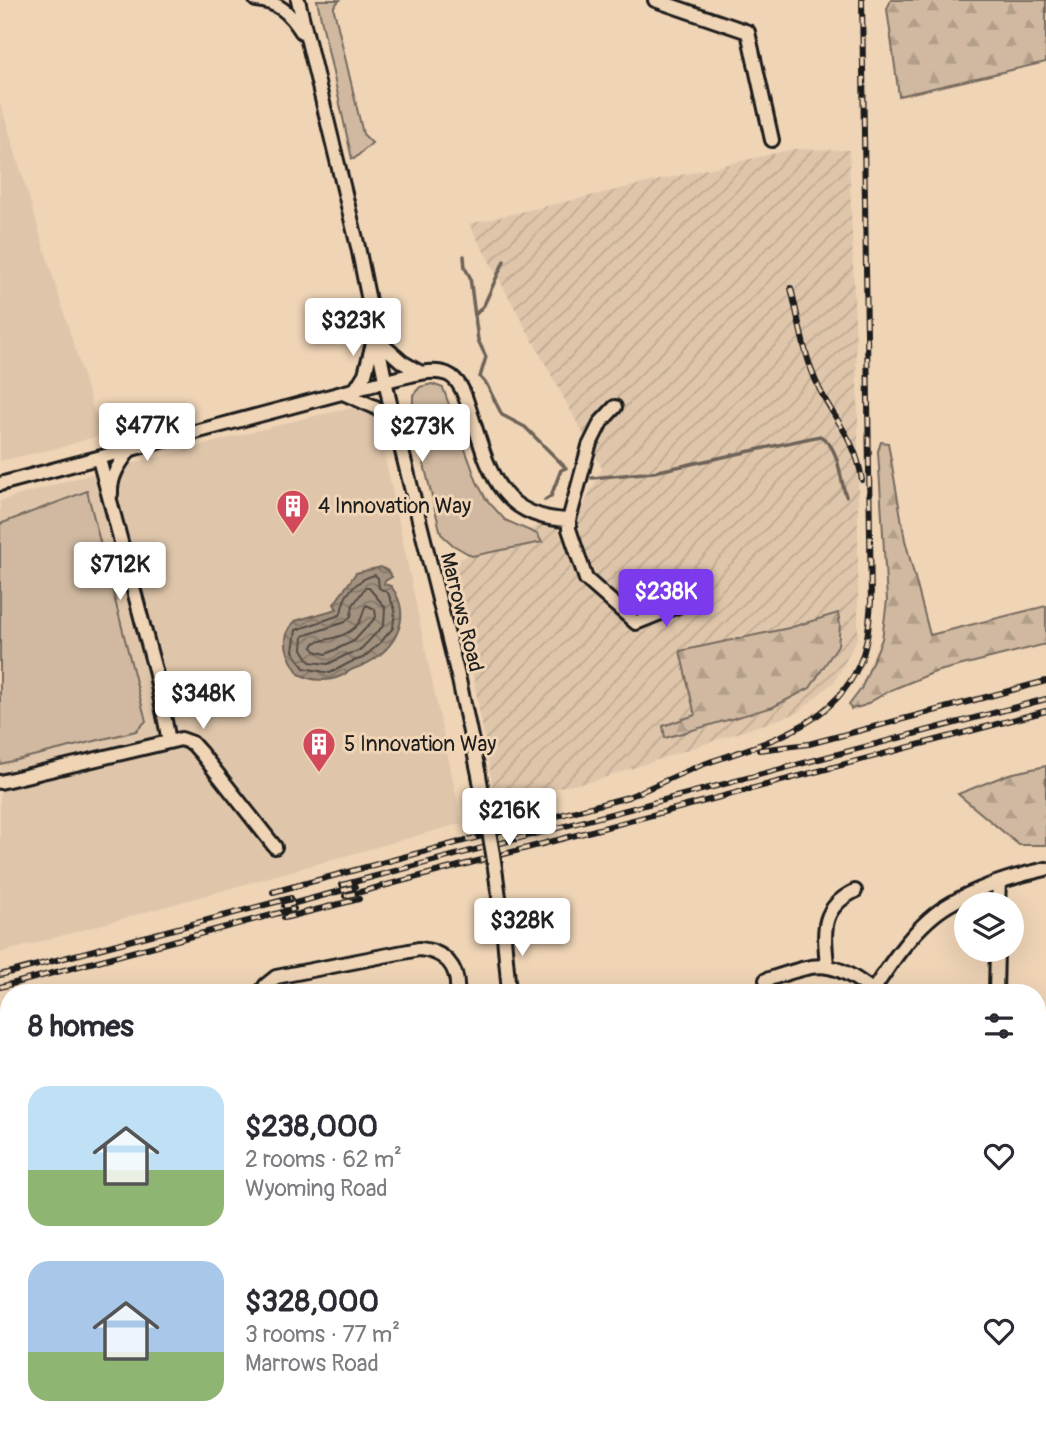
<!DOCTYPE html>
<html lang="en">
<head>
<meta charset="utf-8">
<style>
	body { margin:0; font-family:Pangolin,sans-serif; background:#f7f7f7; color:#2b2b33; height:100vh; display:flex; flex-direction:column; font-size:26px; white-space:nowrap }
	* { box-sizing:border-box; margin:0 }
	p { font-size:23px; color:#7c7c81 }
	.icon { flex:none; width:38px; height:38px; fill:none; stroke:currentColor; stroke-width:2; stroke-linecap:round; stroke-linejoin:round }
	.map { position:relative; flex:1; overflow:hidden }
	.details { position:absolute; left:0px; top:984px; width:1046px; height:450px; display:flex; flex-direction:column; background:#fff; border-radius:28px 28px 0 0; box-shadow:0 7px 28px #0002 }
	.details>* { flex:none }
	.tools { position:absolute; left:954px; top:892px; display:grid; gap:14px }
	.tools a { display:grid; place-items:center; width:70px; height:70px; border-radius:50%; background:#fff; box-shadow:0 7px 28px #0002; font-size:35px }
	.price { position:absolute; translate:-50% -60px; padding:0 16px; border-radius:7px; background:#fff; color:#222; font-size:23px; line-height:46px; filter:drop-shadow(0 2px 4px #0008) }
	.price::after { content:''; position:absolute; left:50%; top:42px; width:21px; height:16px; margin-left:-10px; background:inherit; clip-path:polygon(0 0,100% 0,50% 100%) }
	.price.active { background:#7c3aed; color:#fff }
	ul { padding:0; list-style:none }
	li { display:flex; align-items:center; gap:21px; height:175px; padding:0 28px }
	li span { display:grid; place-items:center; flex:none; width:196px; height:140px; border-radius:21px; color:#555 }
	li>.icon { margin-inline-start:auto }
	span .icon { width:84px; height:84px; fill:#fffc; stroke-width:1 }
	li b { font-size:30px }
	h2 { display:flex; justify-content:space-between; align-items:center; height:84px; padding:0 28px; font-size:30px }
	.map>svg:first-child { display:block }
</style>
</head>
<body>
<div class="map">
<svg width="1046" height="1432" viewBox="0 0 1046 1432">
	<defs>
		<pattern id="industrial-furrows" width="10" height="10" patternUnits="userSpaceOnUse" patternTransform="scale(1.75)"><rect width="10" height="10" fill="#dfc6ab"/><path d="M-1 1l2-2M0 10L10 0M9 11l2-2" fill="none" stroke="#bfaa93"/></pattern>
		<pattern id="forest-firs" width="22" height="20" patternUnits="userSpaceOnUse" patternTransform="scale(1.75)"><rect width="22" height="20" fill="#d0b9a0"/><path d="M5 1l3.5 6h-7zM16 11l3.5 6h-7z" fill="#b29e89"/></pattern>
		<pattern id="park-dots" width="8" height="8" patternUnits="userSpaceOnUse" patternTransform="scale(1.75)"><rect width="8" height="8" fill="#d0b9a0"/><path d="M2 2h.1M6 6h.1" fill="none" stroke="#b29e89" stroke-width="1.8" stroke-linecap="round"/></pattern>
		<pattern id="water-waves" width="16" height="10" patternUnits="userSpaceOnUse" patternTransform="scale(1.75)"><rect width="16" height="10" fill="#a49280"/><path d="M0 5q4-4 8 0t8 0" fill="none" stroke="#857668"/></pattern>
	</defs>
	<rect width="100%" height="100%" fill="#efd4b6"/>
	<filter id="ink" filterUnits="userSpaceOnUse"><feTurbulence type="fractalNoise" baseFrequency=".0143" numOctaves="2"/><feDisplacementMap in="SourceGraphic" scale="14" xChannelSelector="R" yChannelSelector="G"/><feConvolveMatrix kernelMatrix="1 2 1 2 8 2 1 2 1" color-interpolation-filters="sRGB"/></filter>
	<g filter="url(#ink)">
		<path fill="#dfc6ab" d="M 0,102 L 101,435 L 62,447 L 0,461 Z
			M 352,408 L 362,409 L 374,416 L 379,428 L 462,823 L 0,953 L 0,501 L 70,480 L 306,418 Z"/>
		<path fill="url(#industrial-furrows)" d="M 794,149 L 849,150 L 858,408 L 858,637 L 835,681 L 797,713 L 594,781 L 495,799 L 453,562 L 583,507 L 602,468 L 469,224 Z"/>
		<path fill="#d0b9a0" stroke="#766a5e" stroke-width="2" d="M 317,0 L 340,0 L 334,6 L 334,10 L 363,134 L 372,143 L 354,159 L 352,159 Z
			M 432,384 L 443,388 L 477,482 L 486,499 L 505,520 L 537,534 L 542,542 L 472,556 L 453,545 L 441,534 L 413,419 L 413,395 L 420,387 Z
			M 87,491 L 146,721 L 136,731 L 0,764 L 0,524 Z"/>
		<path fill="url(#forest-firs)" stroke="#766a5e" stroke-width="2" d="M 891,0 L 1046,0 L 1046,62 L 899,96 L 887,9 Z
			M 881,442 L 888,443 L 905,540 L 930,635 L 1046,606 L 1046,644 L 935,672 L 891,690 L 863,706 L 851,709 L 849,705 L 861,689 L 882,639 L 887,600 L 878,451 Z
			M 838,613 L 840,625 L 838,645 L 810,688 L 773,707 L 665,738 L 663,726 L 695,715 L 680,651 L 789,628 Z
			M 1046,766 L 1046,845 L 1019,845 L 958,794 L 1009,774 Z"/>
		<path fill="url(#park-dots)" stroke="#766a5e" stroke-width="2" d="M 9,1031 L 9,1345 L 0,1345 L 0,1033 Z
			M 1038,1108 L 1046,1108 L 1045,1330 L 1038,1328 Z"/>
		<path fill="url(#water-waves)" stroke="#6e6358" stroke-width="2" d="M 381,567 L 388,571 L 392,577 L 385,581 L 384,584 L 391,586 C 416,620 391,656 356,668 C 351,669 346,674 341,676 C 328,682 312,681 299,674 C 288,658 278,638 295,621 L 337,609 L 334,604 L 356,573 Z"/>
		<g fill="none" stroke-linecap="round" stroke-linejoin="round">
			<path stroke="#524b44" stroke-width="2" d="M 375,575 L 378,578 L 379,588 L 388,593 L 395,610 L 393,628 L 380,643 L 363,658 L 351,662 L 330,673 L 304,668 L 293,651 L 296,630 L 340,615 C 342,612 342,608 343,604 C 347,590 361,578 375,575 Z
				M 365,588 L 369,588 L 385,607 L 384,625 L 359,651 L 348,654 L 328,664 L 310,662 L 302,649 L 303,636 L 345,622 L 351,616 L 353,605 Z
				M 366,605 L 375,609 L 376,617 L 354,641 L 326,654 L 315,651 L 312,647 L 314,643 C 329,638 351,637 360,621 C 363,616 363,610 366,605 Z"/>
			<path stroke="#6e6358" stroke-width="3.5" d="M 464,256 L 465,268 L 470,277 L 478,340 L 486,357 L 480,377 L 487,385 L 502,415 L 525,427 L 566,468 L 561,470 L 551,496 L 545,500
				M 476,314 L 484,305 L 504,261
				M 592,478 L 654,472 L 820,436 C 840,447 839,477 846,496"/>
			<defs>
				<path id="minor" d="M 256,0 C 279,2 290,13 302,32
					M 298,0 L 358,247 L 389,399 L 459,680 L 479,775
					M 655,0 L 748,32 L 772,140
					M 376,339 L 402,362 L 421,373
					M 355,390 L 365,374 L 374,339
					M 345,394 L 375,407 L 396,423
					M 615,407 L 601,422 L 589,446 L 569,520 L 569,529 L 586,579 L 636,623 L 683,604
					M 99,459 L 155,670 L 169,741
					M 0,484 L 398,378 C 413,375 432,368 447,374 C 459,379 464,393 468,405 C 488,464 494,518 569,520
					M 111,494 C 110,477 119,464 129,451
					M 0,782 L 181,739 L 192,743 L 201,753 L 275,847
					M 998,905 L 999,882
					M 503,926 L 509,992
					M 827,965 C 824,931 820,908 855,891
					M 766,980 C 816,964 828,956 873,991
					M 261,992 L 266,985 L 276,977 L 419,949 C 444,951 459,966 457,992
					M 872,992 C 891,962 918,922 950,904 C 979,887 1014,876 1046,869
					M 996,992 L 997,950
					M 1038,1349 L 1046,1351
					M 0,1359 L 9,1358
					M 272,1424 L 272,1432
					M 410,1424 L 411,1432
					M 529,1424 L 529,1432
					M 132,1432 L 132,1424
					M 616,1432 L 616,1424
					M 852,1432 L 853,1424"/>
			</defs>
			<use href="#minor" stroke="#1c1c1c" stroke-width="18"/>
			<use href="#minor" stroke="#efd4b6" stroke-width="12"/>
			<defs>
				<path id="rail" d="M 791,288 C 799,321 804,357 819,388 C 836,423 856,439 862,480
					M 759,750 L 809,744 L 1046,681
					M 342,885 L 1046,699
					M 273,892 L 628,797 C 655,786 680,773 707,763 C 765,743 832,726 859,665 C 868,645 869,623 871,602 L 862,0
					M 345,896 L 1046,711
					M 284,906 L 355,887
					M 284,918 L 359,899
					M 0,975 L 291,898
					M 0,987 L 294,909"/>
			</defs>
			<use href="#rail" stroke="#1c1c1c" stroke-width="6"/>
			<use href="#rail" stroke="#efd4b6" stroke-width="3.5" stroke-dasharray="10" stroke-linecap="butt"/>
			<defs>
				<path id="minor-bridge" d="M 479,775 L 493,854 L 503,926"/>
			</defs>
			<use href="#minor-bridge" stroke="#1c1c1c" stroke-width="18" stroke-linecap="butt"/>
			<use href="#minor-bridge" stroke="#efd4b6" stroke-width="12"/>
		</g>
	</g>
	<defs>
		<symbol id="building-pin" viewBox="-11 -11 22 30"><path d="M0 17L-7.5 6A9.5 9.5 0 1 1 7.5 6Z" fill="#d1495b" stroke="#efd4b6"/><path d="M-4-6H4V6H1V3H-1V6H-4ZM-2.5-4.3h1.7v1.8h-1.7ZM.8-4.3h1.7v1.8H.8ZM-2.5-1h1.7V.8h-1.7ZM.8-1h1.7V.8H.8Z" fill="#fff"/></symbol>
	</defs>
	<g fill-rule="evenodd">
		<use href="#building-pin" x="274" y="487" width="38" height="52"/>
		<use href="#building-pin" x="300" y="725" width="38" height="52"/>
	</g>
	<g text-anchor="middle" stroke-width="6" stroke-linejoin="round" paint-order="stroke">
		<g font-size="21" fill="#1c1c1c" stroke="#efd4b6" text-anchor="start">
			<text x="318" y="513">4 Innovation Way</text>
			<text x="344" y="751">5 Innovation Way</text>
		</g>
		<g font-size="21" fill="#1c1c1c" stroke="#efd4b6">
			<text transform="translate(462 612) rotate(76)" y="7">Marrows Road</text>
		</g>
	</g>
</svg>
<div class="tools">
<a><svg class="icon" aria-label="layers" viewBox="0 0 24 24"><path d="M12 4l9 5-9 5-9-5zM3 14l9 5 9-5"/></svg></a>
</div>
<b class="price" style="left:353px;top:358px">$323K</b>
<b class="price" style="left:147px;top:463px">$477K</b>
<b class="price" style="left:422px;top:464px">$273K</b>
<b class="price" style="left:120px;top:602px">$712K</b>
<b class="price active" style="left:666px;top:629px">$238K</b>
<b class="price" style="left:203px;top:731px">$348K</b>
<b class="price" style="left:509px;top:848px">$216K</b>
<b class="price" style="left:522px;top:958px">$328K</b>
<section class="details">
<h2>8 homes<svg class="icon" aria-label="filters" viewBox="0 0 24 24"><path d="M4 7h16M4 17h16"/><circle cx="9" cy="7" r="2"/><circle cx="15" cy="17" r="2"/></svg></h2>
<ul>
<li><span style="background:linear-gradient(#bfe0f5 60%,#8fb573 0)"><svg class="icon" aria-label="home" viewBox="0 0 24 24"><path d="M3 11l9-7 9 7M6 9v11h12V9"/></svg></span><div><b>$238,000</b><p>2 rooms · 62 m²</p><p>Wyoming Road</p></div><svg class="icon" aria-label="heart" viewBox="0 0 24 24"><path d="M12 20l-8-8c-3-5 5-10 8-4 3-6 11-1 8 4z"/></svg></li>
<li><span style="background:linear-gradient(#a9c7e8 65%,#8fb573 0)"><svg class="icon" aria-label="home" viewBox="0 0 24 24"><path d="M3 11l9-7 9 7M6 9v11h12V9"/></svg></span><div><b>$328,000</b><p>3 rooms · 77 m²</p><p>Marrows Road</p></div><svg class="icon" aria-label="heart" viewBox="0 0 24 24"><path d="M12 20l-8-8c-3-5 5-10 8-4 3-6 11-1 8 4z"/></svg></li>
</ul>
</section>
</div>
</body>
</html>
